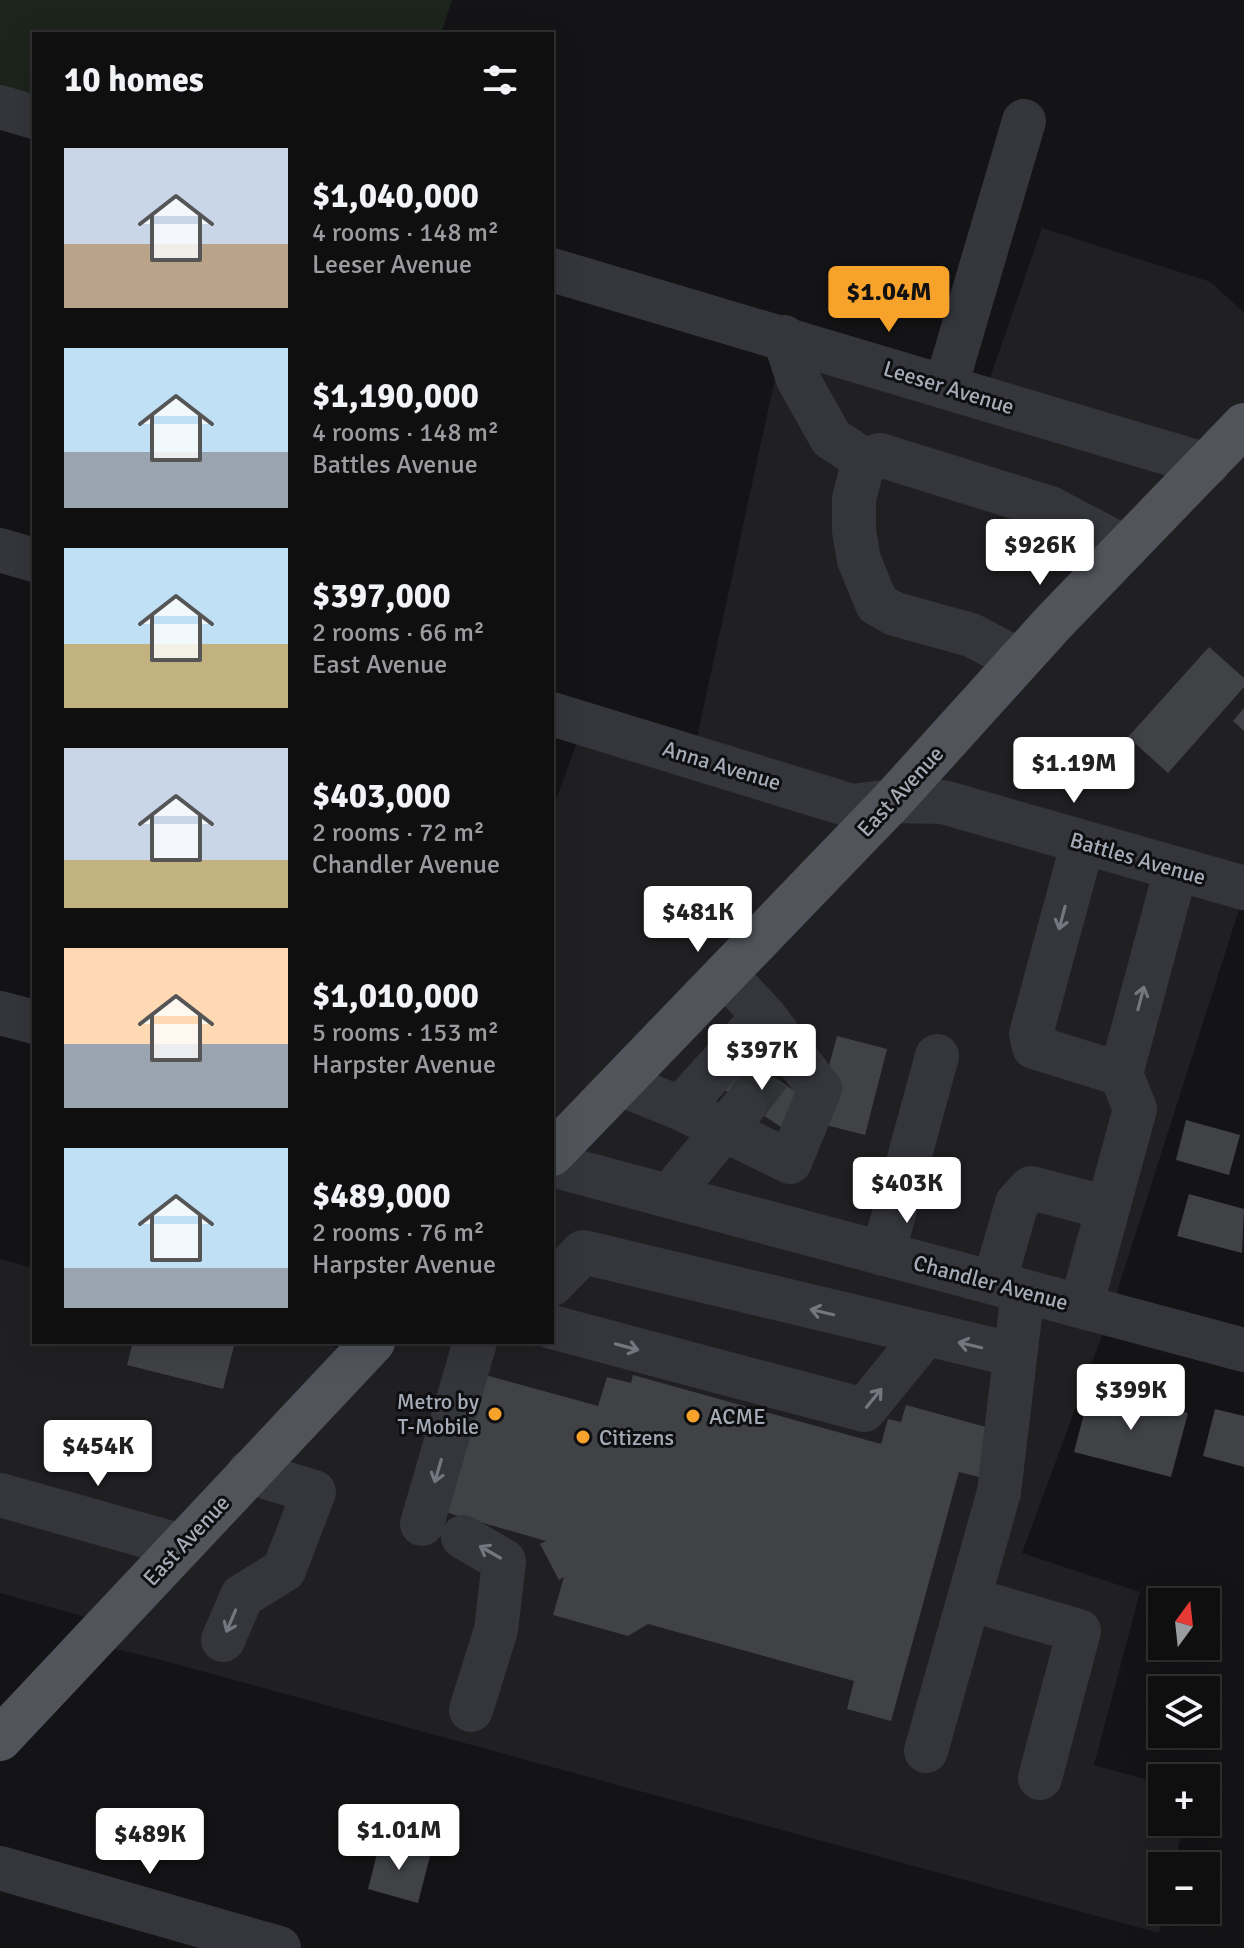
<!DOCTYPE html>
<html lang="en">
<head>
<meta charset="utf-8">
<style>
	body { margin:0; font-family:Signika,sans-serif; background:#1d1d1e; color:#f1f3f6; height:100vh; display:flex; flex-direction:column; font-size:30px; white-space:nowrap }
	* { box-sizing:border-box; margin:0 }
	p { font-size:26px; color:#9b9c9f }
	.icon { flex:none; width:44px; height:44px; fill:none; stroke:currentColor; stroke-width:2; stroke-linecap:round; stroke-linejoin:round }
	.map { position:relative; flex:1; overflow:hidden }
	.panel { position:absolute; left:32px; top:32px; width:522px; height:1312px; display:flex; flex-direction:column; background:#0f0f10; border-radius:0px; box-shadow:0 8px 32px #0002,0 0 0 2px #2f2f30 }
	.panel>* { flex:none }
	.needle { width:52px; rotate:15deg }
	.tools { position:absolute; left:1148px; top:1588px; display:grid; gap:16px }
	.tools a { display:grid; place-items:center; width:72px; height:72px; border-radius:0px; background:#0f0f10; box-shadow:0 8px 32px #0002,0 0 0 2px #2f2f30; font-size:40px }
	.price { position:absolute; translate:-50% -68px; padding:0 18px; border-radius:8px; background:#fff; color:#222; font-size:26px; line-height:52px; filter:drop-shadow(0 2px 4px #0008) }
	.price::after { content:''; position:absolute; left:50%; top:48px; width:24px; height:18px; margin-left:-12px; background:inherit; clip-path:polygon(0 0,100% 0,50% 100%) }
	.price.active { background:#f7a22b; color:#111 }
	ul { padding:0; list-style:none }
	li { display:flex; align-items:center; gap:24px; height:200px; padding:0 32px }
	li span { display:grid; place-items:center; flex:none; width:224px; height:160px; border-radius:0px; color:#555 }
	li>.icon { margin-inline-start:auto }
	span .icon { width:96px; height:96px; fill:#fffc; stroke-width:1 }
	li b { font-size:34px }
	h2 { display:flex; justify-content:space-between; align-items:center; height:96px; padding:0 32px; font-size:34px }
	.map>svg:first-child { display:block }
</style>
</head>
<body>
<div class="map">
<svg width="1244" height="1948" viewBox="0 0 1244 1948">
	<rect width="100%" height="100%" fill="#141416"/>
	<path fill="#202023" d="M 1042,228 L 1211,282 L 1244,313 L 1244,894 L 1110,1314 L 1022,1553 L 1140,1592 L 1094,1765 L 1162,1784 L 1162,1822 L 1184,1822 L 1174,1866 L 1162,1866 L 1164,1910 L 1159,1933 L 150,1657 L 88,1643 L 106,1623 L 0,1593 L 0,1259 L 34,1268 L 34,1342 L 316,1342 L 362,1354 L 373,1342 L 552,1342 L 552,810 L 584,724 L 693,756 L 784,337 L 983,398 Z"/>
	<path fill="#1c241c" d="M 0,0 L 452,0 L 441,34 L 34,34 L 34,104 L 0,94 Z"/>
	<path fill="#404246" d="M 1209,647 L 1244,678 L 1244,687 L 1168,773 L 1128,737 Z
		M 1244,708 L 1244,731 L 1233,721 Z
		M 837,1036 L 887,1049 L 865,1135 L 814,1122 Z
		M 739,1055 L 804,1097 L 784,1129 L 719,1086 Z
		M 1186,1120 L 1240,1135 L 1229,1175 L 1176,1160 Z
		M 1189,1194 L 1244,1209 L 1242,1253 L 1177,1236 Z
		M 133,1342 L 235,1342 L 223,1389 L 127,1365 Z
		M 478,1373 L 598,1406 L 607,1377 L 631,1383 L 633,1375 L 881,1444 L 888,1419 L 901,1422 L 906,1405 L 993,1429 L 979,1477 L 959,1472 L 891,1721 L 847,1709 L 854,1681 L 648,1624 L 628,1636 L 553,1615 L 564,1577 L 559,1580 L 540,1544 L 546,1541 L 445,1512 Z
		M 1091,1387 L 1188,1413 L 1171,1477 L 1074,1452 Z
		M 1215,1409 L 1244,1416 L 1244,1467 L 1203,1456 Z
		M 380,1842 L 430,1856 L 418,1903 L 368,1889 Z"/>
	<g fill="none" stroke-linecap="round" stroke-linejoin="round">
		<path stroke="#313236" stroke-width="44" stroke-dasharray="44 22" stroke-linecap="butt" d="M 746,1104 L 769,1074"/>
		<path stroke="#35363b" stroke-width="44" d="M 0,107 L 34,117
			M 552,270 L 1207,465
			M 784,337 L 798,379 L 831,438 L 864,460
			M 946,386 L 1024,121
			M 0,550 L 34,560
			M 1019,660 L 971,635 L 895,614 L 877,604 L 859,560 L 854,531 L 854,499 L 864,460 L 880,455 L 1050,508 L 1126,548
			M 552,714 L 852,806 L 892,801 L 943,802 L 1244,888
			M 1083,842 L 1031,1034 L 1034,1047 L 1121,1074
			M 0,1013 L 34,1022
			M 620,1084 L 680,1108 L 764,1016 L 725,974
			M 680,1108 L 790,1162 L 820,1089 L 764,1016
			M 552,1165 L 1244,1350
			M 669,1196 L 744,1106
			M 1108,1208 L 1135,1109 L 1121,1074 L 1176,869
			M 883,1254 L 937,1056
			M 994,1283 L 1017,1203 L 1031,1188 L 1108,1208 L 1081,1306
			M 552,1284 L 583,1252 L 1015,1355
			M 552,1327 L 864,1410 L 925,1335
			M 0,1495 L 178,1545
			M 422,1524 L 475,1342
			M 463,1537 L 504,1561 L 496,1630 L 471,1710
			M 969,1599 L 1079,1631 L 1040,1778
			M 223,1640 L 242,1596 L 284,1570 L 314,1492 L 249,1472
			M 926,1751 L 999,1492 L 1023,1291
			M 0,1868 L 279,1948"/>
		<path stroke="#51545a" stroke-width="44" d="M 552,1154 L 892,801 L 1054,622 L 1244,425
			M 0,1739 L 373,1342"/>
	</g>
	<defs><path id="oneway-shaft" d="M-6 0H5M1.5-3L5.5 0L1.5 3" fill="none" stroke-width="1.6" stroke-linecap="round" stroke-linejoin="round" transform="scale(2)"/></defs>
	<g stroke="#73777f">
		<use href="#oneway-shaft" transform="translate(1062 918) rotate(105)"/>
		<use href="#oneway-shaft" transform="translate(1141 998) rotate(-75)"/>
		<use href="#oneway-shaft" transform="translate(822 1312) rotate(-167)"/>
		<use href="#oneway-shaft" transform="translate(970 1345) rotate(-167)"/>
		<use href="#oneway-shaft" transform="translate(627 1347) rotate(15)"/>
		<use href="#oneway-shaft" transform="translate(874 1398) rotate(-51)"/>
		<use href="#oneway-shaft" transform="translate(438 1471) rotate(106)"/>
		<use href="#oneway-shaft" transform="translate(490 1552) rotate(-150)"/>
		<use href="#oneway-shaft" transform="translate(231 1621) rotate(113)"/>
	</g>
	<g fill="#f7a22b" stroke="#0f0f11" stroke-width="3">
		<circle cx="495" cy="1414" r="8"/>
		<circle cx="693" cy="1416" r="8"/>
		<circle cx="583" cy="1437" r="8"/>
	</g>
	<g text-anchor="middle" stroke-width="6" stroke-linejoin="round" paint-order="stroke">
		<g font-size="22" fill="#a5acb7" stroke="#0f0f11">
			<text transform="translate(949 387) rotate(17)" y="8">Leeser Avenue</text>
			<text transform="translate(722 765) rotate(17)" y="8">Anna Avenue</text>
			<text transform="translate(900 791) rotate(-47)" y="8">East Avenue</text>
			<text transform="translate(1138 858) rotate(16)" y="8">Battles Avenue</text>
			<text transform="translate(991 1282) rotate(15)" y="8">Chandler Avenue</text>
			<text transform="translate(186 1540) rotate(-47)" y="8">East Avenue</text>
		</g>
		<g font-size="22" fill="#a5acb7" stroke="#0f0f11" text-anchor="start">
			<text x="479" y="1409" text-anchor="end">Metro by<tspan x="479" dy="25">T-Mobile</tspan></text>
			<text x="709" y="1424">ACME</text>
			<text x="599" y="1445">Citizens</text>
		</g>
	</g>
</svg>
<div class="tools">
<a><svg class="needle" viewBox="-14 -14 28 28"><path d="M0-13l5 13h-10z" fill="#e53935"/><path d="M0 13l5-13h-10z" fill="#9b9c9f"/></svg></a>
<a><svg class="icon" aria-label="layers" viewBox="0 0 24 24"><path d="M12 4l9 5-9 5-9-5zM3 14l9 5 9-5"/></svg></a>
<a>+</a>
<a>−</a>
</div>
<b class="price active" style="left:889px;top:334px">$1.04M</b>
<b class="price" style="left:1040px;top:587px">$926K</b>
<b class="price" style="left:1074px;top:805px">$1.19M</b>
<b class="price" style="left:698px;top:954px">$481K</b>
<b class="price" style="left:762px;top:1092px">$397K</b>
<b class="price" style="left:907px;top:1225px">$403K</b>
<b class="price" style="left:1131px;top:1432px">$399K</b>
<b class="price" style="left:98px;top:1488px">$454K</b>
<b class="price" style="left:399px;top:1872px">$1.01M</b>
<b class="price" style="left:150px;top:1876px">$489K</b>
<section class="panel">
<h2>10 homes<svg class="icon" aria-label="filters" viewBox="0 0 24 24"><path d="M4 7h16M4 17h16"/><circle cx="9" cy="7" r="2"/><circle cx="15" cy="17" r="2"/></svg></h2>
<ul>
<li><span style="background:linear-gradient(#c9d6e8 60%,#b9a48a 0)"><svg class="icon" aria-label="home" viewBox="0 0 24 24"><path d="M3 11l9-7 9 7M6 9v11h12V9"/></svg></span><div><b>$1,040,000</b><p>4 rooms · 148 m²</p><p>Leeser Avenue</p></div></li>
<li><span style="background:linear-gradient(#bfe0f5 65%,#9aa5b1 0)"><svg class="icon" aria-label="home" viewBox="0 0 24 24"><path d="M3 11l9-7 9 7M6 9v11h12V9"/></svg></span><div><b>$1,190,000</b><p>4 rooms · 148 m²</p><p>Battles Avenue</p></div></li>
<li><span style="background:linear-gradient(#bfe0f5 60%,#c2b280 0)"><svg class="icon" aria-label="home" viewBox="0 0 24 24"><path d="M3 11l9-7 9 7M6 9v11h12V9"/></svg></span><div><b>$397,000</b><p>2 rooms · 66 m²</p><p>East Avenue</p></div></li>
<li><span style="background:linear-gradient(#c9d6e8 70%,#c2b280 0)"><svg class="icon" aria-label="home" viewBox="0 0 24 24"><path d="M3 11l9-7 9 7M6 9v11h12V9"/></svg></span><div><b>$403,000</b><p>2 rooms · 72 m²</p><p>Chandler Avenue</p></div></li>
<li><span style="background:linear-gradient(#ffd9b3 60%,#9aa5b1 0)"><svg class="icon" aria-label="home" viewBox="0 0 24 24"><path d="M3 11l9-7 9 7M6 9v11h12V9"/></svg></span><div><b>$1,010,000</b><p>5 rooms · 153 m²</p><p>Harpster Avenue</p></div></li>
<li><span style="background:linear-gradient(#bfe0f5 75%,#9aa5b1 0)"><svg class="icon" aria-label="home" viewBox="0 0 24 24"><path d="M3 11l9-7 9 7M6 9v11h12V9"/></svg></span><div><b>$489,000</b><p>2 rooms · 76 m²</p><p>Harpster Avenue</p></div></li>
</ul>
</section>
</div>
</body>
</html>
